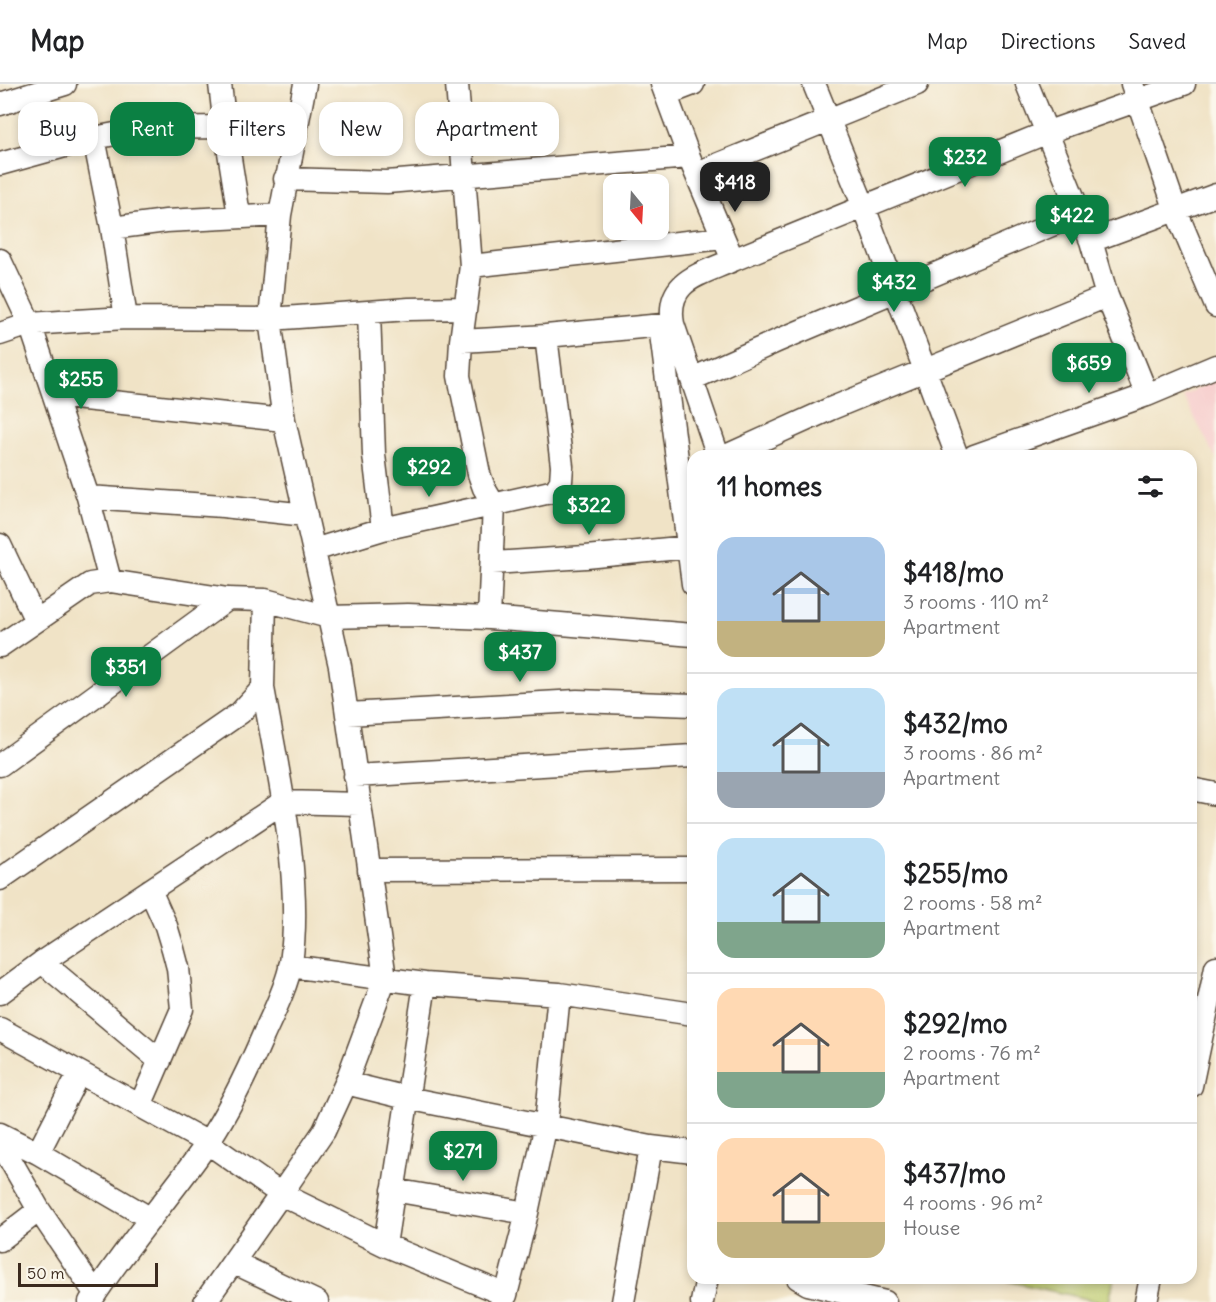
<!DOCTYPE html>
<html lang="en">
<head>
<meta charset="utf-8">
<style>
	body { margin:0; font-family:Delius,sans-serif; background:#f2f2f2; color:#202124; height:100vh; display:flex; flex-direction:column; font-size:22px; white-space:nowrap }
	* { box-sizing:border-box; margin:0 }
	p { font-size:20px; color:#757577 }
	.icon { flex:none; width:33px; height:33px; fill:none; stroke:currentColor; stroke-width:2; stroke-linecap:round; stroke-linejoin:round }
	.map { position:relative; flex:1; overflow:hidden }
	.drawer { position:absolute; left:687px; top:366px; width:510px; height:834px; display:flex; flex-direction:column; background:#fff; border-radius:18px; box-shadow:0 3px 9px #0003 }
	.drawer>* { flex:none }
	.top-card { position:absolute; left:18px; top:18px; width:570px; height:54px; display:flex; gap:12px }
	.needle { width:39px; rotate:162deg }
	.fabs { position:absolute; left:603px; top:90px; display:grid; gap:12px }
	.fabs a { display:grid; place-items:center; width:66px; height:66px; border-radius:12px; background:#fff; box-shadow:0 3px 9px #0003; font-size:30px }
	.scale { position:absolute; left:18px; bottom:15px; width:140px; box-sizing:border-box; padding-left:6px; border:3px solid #3b2a1e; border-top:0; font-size:16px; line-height:21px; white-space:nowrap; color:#3b2a1e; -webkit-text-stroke:4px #fbf7ec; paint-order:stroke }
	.price { position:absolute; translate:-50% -51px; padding:0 14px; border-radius:12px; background:#0b8043; color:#fff; font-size:20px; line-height:39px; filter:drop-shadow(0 2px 3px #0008) }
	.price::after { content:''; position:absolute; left:50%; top:36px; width:18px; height:14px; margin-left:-9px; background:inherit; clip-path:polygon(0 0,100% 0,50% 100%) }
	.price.current { background:#222; color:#fff }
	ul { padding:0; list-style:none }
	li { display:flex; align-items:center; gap:18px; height:150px; padding:0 30px }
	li+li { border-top:2px solid #e0e0e0 }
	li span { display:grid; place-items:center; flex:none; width:168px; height:120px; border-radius:18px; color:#555 }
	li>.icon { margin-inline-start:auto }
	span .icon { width:72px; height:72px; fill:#fffc; stroke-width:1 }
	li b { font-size:26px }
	h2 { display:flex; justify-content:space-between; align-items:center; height:72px; padding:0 30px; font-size:26px }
	.chip { padding:0 21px; border-radius:18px; background:#fff; box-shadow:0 3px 9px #0003; font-size:21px; line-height:54px }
	.chip.current { background:#0b8043; color:#fff }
	header { display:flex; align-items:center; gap:36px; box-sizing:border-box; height:84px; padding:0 30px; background:#fff; border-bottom:2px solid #e0e0e0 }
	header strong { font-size:28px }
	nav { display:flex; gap:33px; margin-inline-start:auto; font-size:21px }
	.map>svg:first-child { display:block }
</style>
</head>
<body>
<header>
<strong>Map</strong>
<nav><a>Map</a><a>Directions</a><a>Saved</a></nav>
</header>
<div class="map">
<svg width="1216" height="1218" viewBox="0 0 1216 1218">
	<rect width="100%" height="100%" fill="#fbf7ec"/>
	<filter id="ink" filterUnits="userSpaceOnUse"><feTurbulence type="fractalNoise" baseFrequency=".0167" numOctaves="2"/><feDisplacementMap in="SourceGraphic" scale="12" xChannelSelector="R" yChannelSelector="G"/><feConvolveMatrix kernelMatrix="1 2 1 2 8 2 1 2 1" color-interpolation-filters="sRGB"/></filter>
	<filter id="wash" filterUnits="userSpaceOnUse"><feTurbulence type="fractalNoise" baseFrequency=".008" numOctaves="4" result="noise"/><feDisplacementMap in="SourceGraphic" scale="24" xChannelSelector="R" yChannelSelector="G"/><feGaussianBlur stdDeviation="1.35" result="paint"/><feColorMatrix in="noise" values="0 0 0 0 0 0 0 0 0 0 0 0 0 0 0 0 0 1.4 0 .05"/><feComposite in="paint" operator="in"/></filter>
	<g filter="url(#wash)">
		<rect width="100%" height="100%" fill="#f0e3c6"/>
		<path fill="#f7d0cf" d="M 1216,295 L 1216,374 L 1183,312 Z"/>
		<path fill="#bbc96b" stroke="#7b7a44" stroke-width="1.5" d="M 995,1194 L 1114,1194 L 1109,1218 L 1100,1218 Z"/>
	</g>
	<g filter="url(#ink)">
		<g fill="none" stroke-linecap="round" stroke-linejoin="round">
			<defs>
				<path id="minor" d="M 220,0 L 225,43 L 239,131
					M 305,0 L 280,131 L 270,235 L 284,336 L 340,582 L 385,894 L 346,999 L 324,1047 L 281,1110 L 385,1161 L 506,1211
					M 457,0 L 471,182 L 461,257 L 459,292 L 479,390 L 484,404 L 494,421 L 489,534
					M 662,0 L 689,73 L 733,176 C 700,191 665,196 673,240 L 718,372
					M 814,0 L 864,123 L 957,372
					M 1027,0 L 1091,157 L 1107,212 L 1147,311
					M 1132,0 L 1176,127 L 1216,222
					M 667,10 L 693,0
					M 0,20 L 65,0
					M 94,54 L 112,144 L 126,234
					M 0,80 L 94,54 L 146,44 L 225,43
					M 697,89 L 917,0
					M 285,95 L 387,98 L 689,73
					M 112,144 L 166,137 L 280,131
					M 1091,157 L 1216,111
					M 0,176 L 30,240 L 88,413 L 110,497
					M 733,176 L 1048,48 L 1184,0
					M 471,182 L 723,154
					M 369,228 L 374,371 L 383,445
					M 660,242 L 693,500
					M 0,250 L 30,240 L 75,237 L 126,234 L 270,235 L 409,225 L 465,224
					M 461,257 L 546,252 L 673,240
					M 692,295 L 777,257 L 1080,129
					M 55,312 L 284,336
					M 726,372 L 830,325 L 1107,212
					M 974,372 L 1147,311 L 1216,282
					M 88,413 L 223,422 L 306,431
					M 0,461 L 36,537
					M 314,466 L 383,445 L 555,407 L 561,397 L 562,382 L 546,252
					M 492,479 L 586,473 L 689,463
					M 0,562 L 90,500 L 110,497 L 228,515 L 265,516 L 329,533 L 408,531 L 489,534 L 693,551
					M 348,630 L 577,617 L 693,621
					M 0,681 L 228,515
					M 355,692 L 693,672
					M 1191,705 L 1216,710
					M 369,786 L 693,785
					M 0,795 L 240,629 L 263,604 L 265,516
					M 42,878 L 160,977
					M 290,882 L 425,900 L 559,910 L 693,930
					M 0,909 L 42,878 L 283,718 L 359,720
					M 0,945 L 208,1059 L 281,1110 L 205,1218
					M 346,999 L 407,1014 L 651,1063 L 693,1068
					M 1191,1002 L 1216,883
					M 140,1022 L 182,925 L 178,884 L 173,865 L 166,842 L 150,806
					M 0,1050 L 38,1069 L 151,1135
					M 0,1058 L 39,1126 L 95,1209
					M 38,1069 L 79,989
					M 393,1106 L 527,1129
					M 0,1156 L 39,1126
					M 385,1161 L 425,900
					M 233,1178 L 317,1218
					M 798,1194 L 808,1200 L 885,1218
					M 90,1218 C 125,1163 169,1114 206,1061 C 229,1027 247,989 263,952 C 272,932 288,900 291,879 C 303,794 278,689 263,604
					M 501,1218 L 506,1211 L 527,1129 L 546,1040 L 559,910
					M 623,1218 L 651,1063
					M 702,1218 L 707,1194
					M 1146,1218 L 1151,1194"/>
			</defs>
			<use href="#minor" stroke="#564637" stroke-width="25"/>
			<use href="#minor" stroke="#fff" stroke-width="22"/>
		</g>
	</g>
</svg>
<div class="fabs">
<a><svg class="needle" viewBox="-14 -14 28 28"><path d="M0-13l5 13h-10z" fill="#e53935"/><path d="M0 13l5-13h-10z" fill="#757577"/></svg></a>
</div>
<div class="scale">50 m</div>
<b class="price" style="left:965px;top:104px">$232</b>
<b class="price current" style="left:735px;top:129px">$418</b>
<b class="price" style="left:1072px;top:162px">$422</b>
<b class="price" style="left:894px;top:229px">$432</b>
<b class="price" style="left:1089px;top:310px">$659</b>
<b class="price" style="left:81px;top:326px">$255</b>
<b class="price" style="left:429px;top:414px">$292</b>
<b class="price" style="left:589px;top:452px">$322</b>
<b class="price" style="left:520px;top:599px">$437</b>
<b class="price" style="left:126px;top:614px">$351</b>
<b class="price" style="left:463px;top:1098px">$271</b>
<div class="top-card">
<a class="chip">Buy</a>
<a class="chip current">Rent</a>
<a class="chip">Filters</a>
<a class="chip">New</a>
<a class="chip">Apartment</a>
</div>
<section class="drawer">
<h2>11 homes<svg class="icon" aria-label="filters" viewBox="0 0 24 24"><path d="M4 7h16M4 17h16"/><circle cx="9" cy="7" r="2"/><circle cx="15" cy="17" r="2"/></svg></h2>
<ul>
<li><span style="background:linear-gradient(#a9c7e8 70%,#c2b280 0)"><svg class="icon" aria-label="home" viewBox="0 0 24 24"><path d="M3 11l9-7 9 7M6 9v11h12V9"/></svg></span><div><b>$418/mo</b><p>3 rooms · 110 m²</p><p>Apartment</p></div></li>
<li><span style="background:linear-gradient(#bfe0f5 70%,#9aa5b1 0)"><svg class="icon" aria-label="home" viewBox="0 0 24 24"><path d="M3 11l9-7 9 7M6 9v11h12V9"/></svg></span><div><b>$432/mo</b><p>3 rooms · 86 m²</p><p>Apartment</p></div></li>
<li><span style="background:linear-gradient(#bfe0f5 70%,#7fa58c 0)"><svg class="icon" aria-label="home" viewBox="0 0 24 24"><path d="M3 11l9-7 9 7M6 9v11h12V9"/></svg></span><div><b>$255/mo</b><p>2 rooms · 58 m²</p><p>Apartment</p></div></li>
<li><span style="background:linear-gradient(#ffd9b3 70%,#7fa58c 0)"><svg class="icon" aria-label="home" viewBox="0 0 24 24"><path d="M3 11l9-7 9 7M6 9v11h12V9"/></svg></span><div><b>$292/mo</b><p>2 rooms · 76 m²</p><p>Apartment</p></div></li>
<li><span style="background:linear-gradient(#ffd9b3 70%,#c2b280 0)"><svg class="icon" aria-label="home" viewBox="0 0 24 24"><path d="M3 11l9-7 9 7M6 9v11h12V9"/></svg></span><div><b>$437/mo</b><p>4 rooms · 96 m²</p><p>House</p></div></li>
</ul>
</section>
</div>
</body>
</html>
